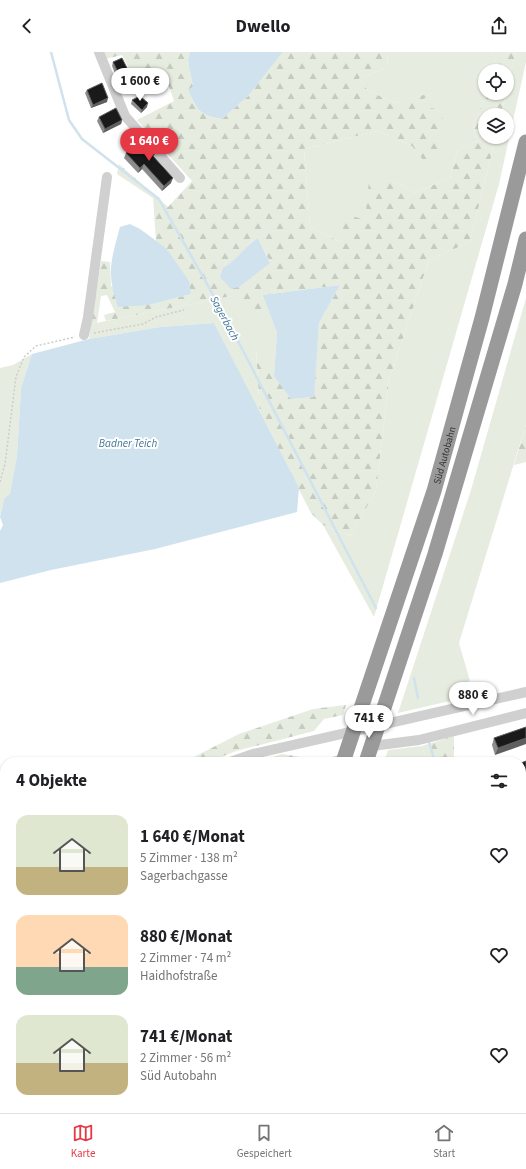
<!DOCTYPE html>
<html lang="de">
<head>
<meta charset="utf-8">
<style>
	body { margin:0; font-family:"Source Sans 3",sans-serif; background:#f2f2f2; color:#202124; height:100vh; display:flex; flex-direction:column; font-size:15px; white-space:nowrap }
	* { box-sizing:border-box; margin:0 }
	p { font-size:13px; color:#757577 }
	.icon { flex:none; width:22px; height:22px; fill:none; stroke:currentColor; stroke-width:2; stroke-linecap:round; stroke-linejoin:round }
	.map { position:relative; flex:1; overflow:hidden }
	.drawer { position:absolute; left:0px; top:705px; width:526px; height:356px; display:flex; flex-direction:column; background:#fff; border-radius:16px 16px 0 0; box-shadow:0 1px 3px #0004 }
	.drawer>* { flex:none }
	.tools { position:absolute; left:478px; top:12px; display:grid; gap:8px }
	.tools a { display:grid; place-items:center; width:36px; height:36px; border-radius:50%; background:#fff; box-shadow:0 1px 3px #0004; font-size:20px }
	.price { position:absolute; translate:-50% -34px; padding:0 9px; border-radius:14px; background:#fff; color:#222; font-size:13px; line-height:26px; filter:drop-shadow(0 1px 2px #0008) }
	.price::after { content:''; position:absolute; left:50%; top:24px; width:12px; height:9px; margin-left:-6px; background:inherit; clip-path:polygon(0 0,100% 0,50% 100%) }
	.price.selected { background:#e63946; color:#fff }
	ul { padding:0; list-style:none }
	li { display:flex; align-items:center; gap:12px; height:100px; padding:0 16px }
	li span { display:grid; place-items:center; flex:none; width:112px; height:80px; border-radius:12px; color:#555 }
	li>.icon { margin-inline-start:auto }
	span .icon { width:48px; height:48px; fill:#fffc; stroke-width:1 }
	li b { font-size:17px }
	h2 { display:flex; justify-content:space-between; align-items:center; height:48px; padding:0 16px; font-size:17px }
	header { display:flex; justify-content:space-between; align-items:center; height:52px; padding:0 16px; background:#fff; font-size:18px; font-weight:700 }
	.tab-bar { display:flex; justify-content:space-around; align-items:center; height:56px; border-top:1px solid #e0e0e0; background:#fff; font-size:11px; color:#757577 }
	.tab-bar a { display:grid; justify-items:center; gap:2px }
	.tab-bar .selected { color:#e63946 }
	.map>svg:first-child { display:block }
</style>
</head>
<body>
<header><svg class="icon" aria-label="back" viewBox="0 0 24 24"><path d="M15 5l-7 7 7 7"/></svg>Dwello<svg class="icon" aria-label="share" viewBox="0 0 24 24"><path d="M12 15V3M7 8l5-5 5 5M5 13v7h14v-7"/></svg></header>
<div class="map">
<svg width="526" height="1061" viewBox="0 0 526 1061">
	<defs>
		<pattern id="forest-firs" width="22" height="20" patternUnits="userSpaceOnUse"><rect width="22" height="20" fill="#e6ecdf"/><path d="M5 1l3.5 6h-7zM16 11l3.5 6h-7z" fill="#c6cbc0"/></pattern>
	</defs>
	<rect width="100%" height="100%" fill="#fff"/>
	<path fill="#e6ecdf" d="M 388,0 L 492,0 L 498,15 L 496,19 L 485,19 L 485,41 L 487,41 L 473,74 L 478,89 L 458,97 L 450,126 L 414,141 L 395,129 L 365,168 L 340,190 L 310,174 L 304,97 L 377,79 L 412,94 L 424,108 L 416,52 L 432,41 L 396,51 L 368,39 L 359,26 L 387,16 Z
		M 516,0 L 526,0 L 526,10 L 499,132 L 374,565 L 323,473 L 350,484 L 376,439 L 389,328 L 429,208 L 470,190 L 496,85 L 507,85 L 507,63 L 501,63 Z
		M 231,244 L 245,256 L 269,258 L 277,281 L 274,324 L 256,298 L 260,362 L 214,271 L 160,275 L 89,287 L 91,272 Z
		M 526,246 L 526,372 L 459,591 L 470,629 L 455,634 L 454,648 L 398,661 L 471,438 Z
		M 32,302 L 21,336 L 17,404 L 10,443 L 4,447 L 0,464 L 0,316 L 13,313 Z
		M 422,694 L 427,710 L 384,710 L 388,698 Z
		M 525,769 L 526,808 L 521,808 L 521,771 Z
		M 521,876 L 526,884 L 526,952 L 521,943 Z"/>
	<path fill="url(#forest-firs)" fill-rule="evenodd" d="M 103,0 L 190,0 L 188,8 L 193,35 L 188,38 C 198,59 199,63 222,67 L 248,44 L 283,0 L 388,0 L 387,16 L 359,26 L 368,39 L 396,51 L 434,40 L 416,52 L 443,59 L 439,105 L 424,109 L 412,94 L 377,79 L 304,97 L 310,174 L 340,190 L 346,162 L 365,168 L 369,129 L 395,129 L 414,141 L 450,126 L 458,97 L 478,89 L 473,74 L 487,41 L 506,41 L 501,63 L 485,63 L 485,85 L 496,85 L 470,190 L 429,208 L 389,328 L 376,439 L 350,484 L 323,473 L 311,461 L 260,362 L 256,297 L 291,347 L 313,345 L 319,271 L 340,233 L 264,243 L 269,258 L 245,257 L 231,244 L 106,269 L 104,263 L 115,260 L 107,243 L 101,244 L 97,271 L 91,272 L 101,209 L 110,210 L 111,234 L 149,253 L 191,242 L 166,196 L 156,189 L 153,146 L 117,122 L 119,112 L 168,155 L 192,129 L 137,68 L 174,49 L 166,26 L 138,33 L 122,3 L 105,7 ZM 258,186 L 270,210 L 223,217 C 237,208 244,195 258,186 Z
		M 492,0 L 516,0 L 507,38 L 507,19 L 496,19 L 498,15 Z
		M 526,372 L 526,410 L 514,413 Z
		M 346,653 L 343,663 L 324,667 L 314,679 L 236,699 L 209,710 L 184,710 L 239,682 L 313,657 Z
		M 454,684 L 454,710 L 427,710 L 422,694 Z
		M 282,702 L 301,705 L 304,710 L 257,710 Z
		M 521,839 L 526,847 L 526,884 L 521,876 Z
		M 157,1056 L 195,1056 L 193,1061 L 155,1061 Z"/>
	<path fill="#cfe2ee" d="M 190,0 L 283,0 L 248,44 L 222,67 C 199,63 198,59 188,38 L 193,35 L 188,8 Z
		M 130,172 L 140,177 L 166,196 L 189,229 L 191,242 L 149,253 L 118,255 C 106,220 111,209 120,175 Z
		M 258,186 L 270,211 L 239,235 L 231,237 L 220,225 L 223,216 C 237,208 244,195 258,186 Z
		M 340,233 L 319,271 L 314,345 L 291,347 L 274,324 L 277,281 L 263,243 Z
		M 214,271 L 299,436 L 297,460 L 155,497 L 51,518 L 0,531 L 0,479 L 3,473 L 0,465 L 4,447 L 10,442 L 17,404 L 21,336 L 32,302 L 89,287 L 160,275 Z
		M 5,864 L 5,1056 L 68,1056 L 70,1061 L 0,1061 L 0,866 Z"/>
	<g fill="none" stroke-linecap="round" stroke-linejoin="round">
		<path stroke="#cfe2ee" stroke-width="2.5" d="M 51,0 L 69,68 L 82,87 L 159,147 L 224,262 L 376,556
			M 414,626 L 418,646
			M 429,690 L 435,710
			M 521,853 L 526,861"/>
		<path stroke="#cdcdcd" stroke-width="1.5" stroke-dasharray="2 2" stroke-linecap="butt" d="M 94,281 L 143,272 L 156,265 L 184,258
			M 0,430 L 5,412 L 16,325 L 24,305 L 36,294 L 75,285"/>
		<path stroke="#d0d0d0" stroke-width="10" d="M 99,0 L 125,64 L 180,126
			M 84,283 L 88,265 L 107,125
			M 372,694 L 419,688 L 526,661
			M 230,710 L 253,702 L 526,640
			M 332,710 L 344,707
			M 0,842 L 5,840
			M 129,1061 L 131,1056"/>
		<g stroke="#9a9a9a" stroke-width="15">
			<path id="s1" d="M 343,710 L 434,439 L 482,266 L 526,90"/>
			<path d="M 366,710 L 435,502 L 515,232 L 526,187"/>
			<path d="M 214,1061 L 216,1056"/>
			<path d="M 239,1061 L 241,1056"/>
		</g>
	</g>
	<path fill="#8c8c8c" d="M 113,10 L 128,18 L 126,22 L 117,26 L 112,14 Z
		M 87,38 L 107,50 L 91,56 L 85,41 Z
		M 132,48 L 147,55 L 141,61 L 131,52 Z
		M 99,65 L 122,68 L 121,72 L 103,81 L 97,69 Z
		M 137,97 L 154,105 L 171,131 L 162,139 L 142,117 L 138,121 L 124,106 L 126,101 Z
		M 526,675 L 495,703 L 492,693 L 494,686 Z
		M 526,709 L 526,771 L 523,765 L 524,743 L 521,736 L 521,711 Z
		M 5,849 L 5,861 L 3,862 L 0,854 L 1,850 Z"/>
	<path fill="#5f5f5f" d="M 128,18 L 126,22 L 117,26 L 119,22 Z
		M 108,46 L 107,50 L 91,56 L 93,53 Z
		M 148,51 L 147,55 L 141,61 L 142,58 Z
		M 122,68 L 121,72 L 103,81 L 105,77 Z
		M 144,112 L 142,117 L 138,121 L 140,116 Z
		M 173,126 L 171,131 L 162,139 L 164,134 Z
		M 526,686 L 526,692 L 495,703 L 498,696 Z
		M 526,758 L 523,765 L 521,766 L 521,759 Z"/>
	<path fill="#1a1a1a" stroke="#5f5f5f" d="M 122,6 L 128,18 L 119,22 L 113,10 Z
		M 102,31 L 108,46 L 93,53 L 87,38 Z
		M 140,44 L 148,51 L 142,58 L 132,48 Z
		M 116,56 L 122,68 L 105,77 L 99,65 Z
		M 144,90 L 155,101 L 153,104 L 173,126 L 164,134 L 144,112 L 140,116 L 126,101 L 133,93 L 137,97 Z
		M 526,675 L 526,686 L 498,696 L 494,686 Z
		M 526,709 L 526,736 L 521,723 L 521,711 Z
		M 526,743 L 526,757 L 521,759 L 521,745 Z
		M 5,849 L 5,858 L 1,850 Z"/>
	<g text-anchor="middle" stroke-width="4" stroke-linejoin="round" paint-order="stroke">
		<g font-size="10" fill="#333" stroke="#fff">
			<text dy="4" stroke="none"><textPath href="#s1" startOffset="323">Süd Autobahn</textPath></text>
		</g>
		<g font-size="11" font-style="italic" fill="#3f7597" stroke="#fff">
			<text transform="translate(225 266) rotate(62)" y="4">Sagerbach</text>
			<text x="128" y="395">Badner Teich</text>
		</g>
	</g>
</svg>
<div class="tools">
<a><svg class="icon" aria-label="locate" viewBox="0 0 24 24"><circle cx="12" cy="12" r="6"/><path d="M12 2v4M12 18v4M2 12h4M18 12h4"/></svg></a>
<a><svg class="icon" aria-label="layers" viewBox="0 0 24 24"><path d="M12 4l9 5-9 5-9-5zM3 14l9 5 9-5"/></svg></a>
</div>
<b class="price" style="left:140px;top:50px">1 600 €</b>
<b class="price selected" style="left:149px;top:110px">1 640 €</b>
<b class="price" style="left:473px;top:664px">880 €</b>
<b class="price" style="left:369px;top:687px">741 €</b>
<section class="drawer">
<h2>4 Objekte<svg class="icon" aria-label="filters" viewBox="0 0 24 24"><path d="M4 7h16M4 17h16"/><circle cx="9" cy="7" r="2"/><circle cx="15" cy="17" r="2"/></svg></h2>
<ul>
<li><span style="background:linear-gradient(#dfe7d0 65%,#c2b280 0)"><svg class="icon" aria-label="home" viewBox="0 0 24 24"><path d="M3 11l9-7 9 7M6 9v11h12V9"/></svg></span><div><b>1 640 €/Monat</b><p>5 Zimmer · 138 m²</p><p>Sagerbachgasse</p></div><svg class="icon" aria-label="heart" viewBox="0 0 24 24"><path d="M12 20l-8-8c-3-5 5-10 8-4 3-6 11-1 8 4z"/></svg></li>
<li><span style="background:linear-gradient(#ffd9b3 65%,#7fa58c 0)"><svg class="icon" aria-label="home" viewBox="0 0 24 24"><path d="M3 11l9-7 9 7M6 9v11h12V9"/></svg></span><div><b>880 €/Monat</b><p>2 Zimmer · 74 m²</p><p>Haidhofstraße</p></div><svg class="icon" aria-label="heart" viewBox="0 0 24 24"><path d="M12 20l-8-8c-3-5 5-10 8-4 3-6 11-1 8 4z"/></svg></li>
<li><span style="background:linear-gradient(#dfe7d0 60%,#c2b280 0)"><svg class="icon" aria-label="home" viewBox="0 0 24 24"><path d="M3 11l9-7 9 7M6 9v11h12V9"/></svg></span><div><b>741 €/Monat</b><p>2 Zimmer · 56 m²</p><p>Süd Autobahn</p></div><svg class="icon" aria-label="heart" viewBox="0 0 24 24"><path d="M12 20l-8-8c-3-5 5-10 8-4 3-6 11-1 8 4z"/></svg></li>
</ul>
</section>
</div>
<nav class="tab-bar">
<a class="selected"><svg class="icon" aria-label="map" viewBox="0 0 24 24"><path d="M3 6l6-2 6 2 6-2v14l-6 2-6-2-6 2zM9 4v14M15 6v14"/></svg>Karte</a>
<a><svg class="icon" aria-label="saved" viewBox="0 0 24 24"><path d="M7 4h10v16l-5-4-5 4z"/></svg>Gespeichert</a>
<a><svg class="icon" aria-label="home" viewBox="0 0 24 24"><path d="M3 11l9-7 9 7M6 9v11h12V9"/></svg>Start</a>
</nav>
</body>
</html>
